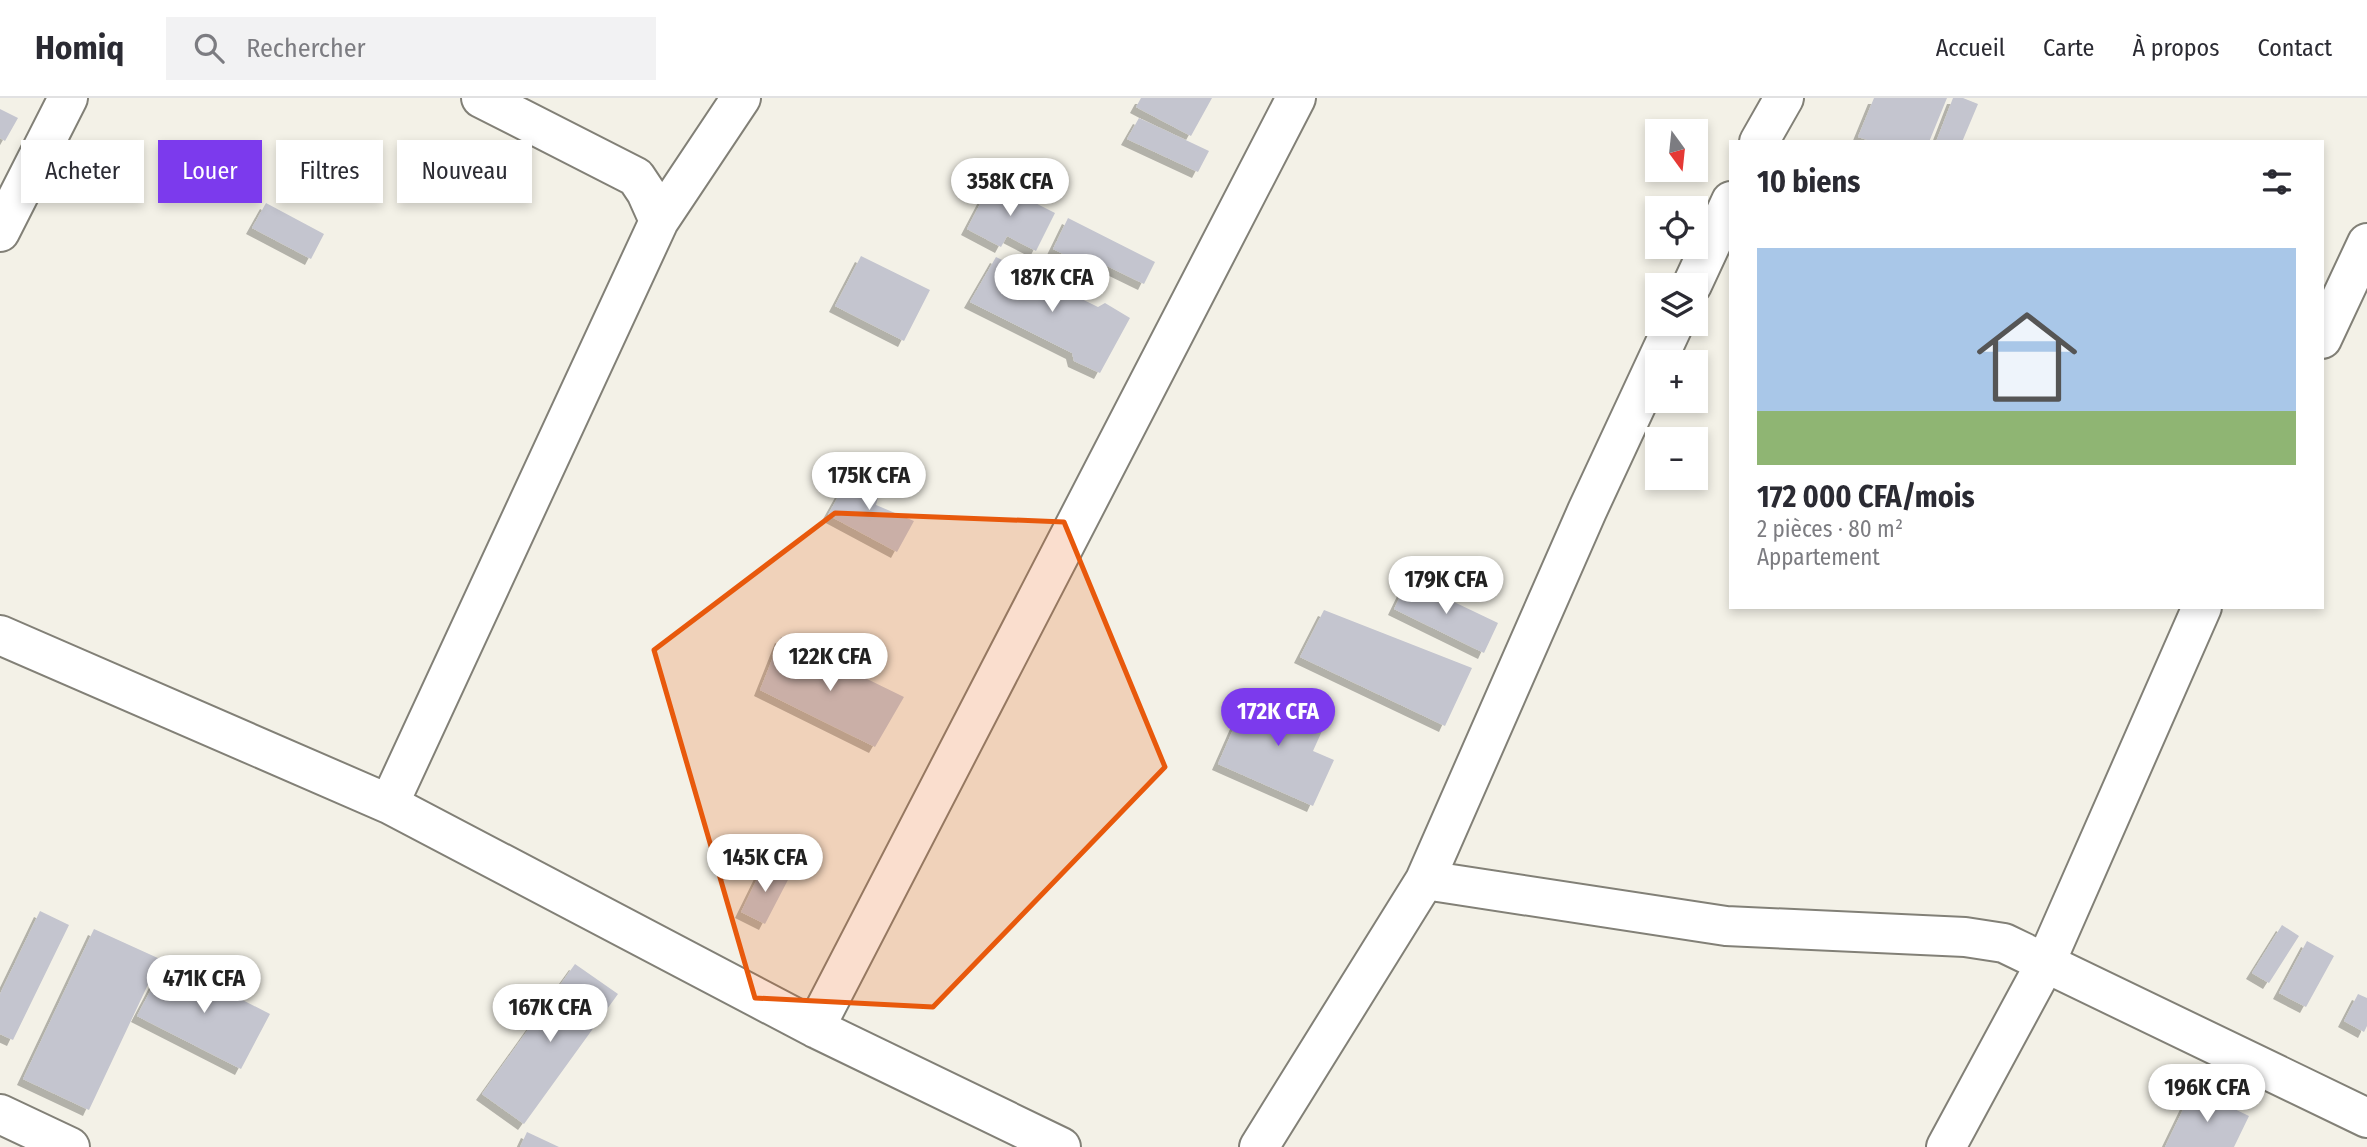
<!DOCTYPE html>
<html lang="fr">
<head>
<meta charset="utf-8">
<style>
	body { margin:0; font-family:"Fira Sans Condensed",sans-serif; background:#f2f2f3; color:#2b2b33; height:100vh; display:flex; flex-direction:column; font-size:26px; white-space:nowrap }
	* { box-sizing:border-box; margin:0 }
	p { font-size:23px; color:#7c7c81 }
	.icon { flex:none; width:38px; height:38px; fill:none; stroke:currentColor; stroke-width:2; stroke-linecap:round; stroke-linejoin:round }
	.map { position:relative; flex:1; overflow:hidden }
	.panel { position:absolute; left:1729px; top:42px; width:595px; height:469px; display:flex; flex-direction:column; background:#fff; border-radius:0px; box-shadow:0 4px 10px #0003 }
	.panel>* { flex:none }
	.banner { position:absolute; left:21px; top:42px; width:665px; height:63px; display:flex; gap:14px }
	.needle { width:46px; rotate:165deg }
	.controls { position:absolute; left:1645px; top:21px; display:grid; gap:14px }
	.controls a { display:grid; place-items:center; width:63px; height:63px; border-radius:0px; background:#fff; box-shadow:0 4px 10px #0003; font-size:35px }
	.price { position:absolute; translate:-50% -60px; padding:0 16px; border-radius:24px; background:#fff; color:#222; font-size:23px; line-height:46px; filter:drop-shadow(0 2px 4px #0008) }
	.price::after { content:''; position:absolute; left:50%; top:42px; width:21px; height:16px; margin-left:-10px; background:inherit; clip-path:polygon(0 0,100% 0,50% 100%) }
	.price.selected { background:#7c3aed; color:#fff }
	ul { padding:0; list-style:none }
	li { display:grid; align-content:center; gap:14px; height:371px; padding:0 28px }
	li span { display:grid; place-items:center; height:217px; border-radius:0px; color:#555 }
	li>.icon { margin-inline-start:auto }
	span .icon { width:126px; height:126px; fill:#fffc; stroke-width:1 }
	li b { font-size:30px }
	h2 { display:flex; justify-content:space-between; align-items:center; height:84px; padding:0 28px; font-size:30px }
	.pill { padding:0 24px; border-radius:0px; background:#fff; box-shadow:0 4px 10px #0003; font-size:24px; line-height:63px }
	.pill.selected { background:#7c3aed; color:#fff }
	header { display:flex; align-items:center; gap:42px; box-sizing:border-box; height:98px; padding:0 35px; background:#fff; border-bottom:2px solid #e1e1e2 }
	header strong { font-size:33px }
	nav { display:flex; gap:38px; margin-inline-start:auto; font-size:24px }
	.search { width:490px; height:63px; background:#f2f2f3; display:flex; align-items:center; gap:18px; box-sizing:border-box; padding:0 24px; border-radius:0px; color:#7c7c81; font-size:26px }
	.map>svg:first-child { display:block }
</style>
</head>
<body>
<header>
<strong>Homiq</strong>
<div class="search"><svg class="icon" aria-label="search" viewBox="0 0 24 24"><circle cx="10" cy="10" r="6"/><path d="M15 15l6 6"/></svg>Rechercher</div>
<nav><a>Accueil</a><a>Carte</a><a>À propos</a><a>Contact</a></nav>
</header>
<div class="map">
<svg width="2367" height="1049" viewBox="0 0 2367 1049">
	<defs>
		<filter id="shadow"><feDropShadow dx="-6" dy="6" stdDeviation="0" flood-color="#0004"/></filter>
	</defs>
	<rect width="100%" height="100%" fill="#f3f1e7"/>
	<path fill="#c4c5cf" filter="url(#shadow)" d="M 1141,0 L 1212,0 L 1191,38 L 1136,9 Z
		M 1874,0 L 1947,0 L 1929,44 L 1874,44 L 1858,39 Z
		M 1953,0 L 1963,0 L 1978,6 L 1962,44 L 1936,44 Z
		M 0,11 L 18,20 L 5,43 L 0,40 Z
		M 1139,20 L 1209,53 L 1198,74 L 1127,41 Z
		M 992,83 L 1055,115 L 1036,153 L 1007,138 L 1001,149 L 967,131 Z
		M 266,105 L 324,136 L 311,161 L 252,130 Z
		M 1068,120 L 1155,164 L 1144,186 L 1107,168 L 1103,176 L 1053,151 Z
		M 861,158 L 930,192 L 904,243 L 835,208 Z
		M 996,159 L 1098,209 L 1105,205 L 1130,220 L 1100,275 L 1074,263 L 1072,255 L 970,204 Z
		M 854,370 L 882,385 L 876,407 L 914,423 L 897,454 L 828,417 Z
		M 1408,482 L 1498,525 L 1484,555 L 1394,511 Z
		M 1324,512 L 1472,570 L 1445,628 L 1300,559 Z
		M 781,539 L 904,599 L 875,649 L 760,592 Z
		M 1251,591 L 1326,624 L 1313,653 L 1334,662 L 1313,708 L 1218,666 Z
		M 765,765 L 790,778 L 765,826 L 741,814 Z
		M 40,813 L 69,827 L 13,942 L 0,936 L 0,896 Z
		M 2282,827 L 2299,838 L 2269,885 L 2252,875 Z
		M 94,831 L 160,861 L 89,1012 L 23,981 Z
		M 2307,843 L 2334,858 L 2306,909 L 2279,895 Z
		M 166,863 L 270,916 L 241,971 L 137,918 Z
		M 575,866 L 618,896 L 524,1026 L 482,996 Z
		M 2358,896 L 2367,900 L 2367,928 L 2364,934 L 2344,923 Z
		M 2193,991 L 2249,1018 L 2234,1049 L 2165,1049 Z
		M 527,1034 L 559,1049 L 520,1049 Z"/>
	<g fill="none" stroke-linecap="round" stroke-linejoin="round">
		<defs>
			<path id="minor" d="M 481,0 L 636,79 L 646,94 L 659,123
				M 1759,44 L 1784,0
				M 0,134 L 68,0
				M 1692,187 L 1731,103
				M 0,537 L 389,706 L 815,930 L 1061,1049
				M 389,706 L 659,123 L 741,0
				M 1425,782 L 1726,828 L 1965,839 L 2004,845 L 2367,1020
				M 815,930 L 1296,0
				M 0,1016 L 70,1049
				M 1259,1049 L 1425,782 L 1587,413 L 1674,226"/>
			<path id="tertiary" d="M 2322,241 L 2367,145
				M 1946,1049 L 2045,866 L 2202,509"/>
		</defs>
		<use href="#minor" stroke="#828077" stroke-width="42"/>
		<use href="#tertiary" stroke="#828077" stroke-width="42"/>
		<use href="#minor" stroke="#fff" stroke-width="38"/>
		<use href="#tertiary" stroke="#fff" stroke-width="38"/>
	</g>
	<path fill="#e8590c" fill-opacity="0.2" stroke="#e8590c" stroke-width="5" stroke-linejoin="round" d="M 835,415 L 1064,424 L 1165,669 L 933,909 L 755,900 L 654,552 Z"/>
</svg>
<div class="controls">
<a><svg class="needle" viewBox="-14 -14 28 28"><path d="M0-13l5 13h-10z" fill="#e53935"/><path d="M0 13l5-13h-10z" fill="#7c7c81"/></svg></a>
<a><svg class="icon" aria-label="locate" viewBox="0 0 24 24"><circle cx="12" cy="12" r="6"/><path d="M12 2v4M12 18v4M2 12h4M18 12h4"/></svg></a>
<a><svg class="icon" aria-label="layers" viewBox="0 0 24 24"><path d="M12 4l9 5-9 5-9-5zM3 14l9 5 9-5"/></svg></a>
<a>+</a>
<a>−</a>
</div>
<b class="price" style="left:1010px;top:120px">358K CFA</b>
<b class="price" style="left:1052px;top:216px">187K CFA</b>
<b class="price" style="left:869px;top:414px">175K CFA</b>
<b class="price" style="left:1446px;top:518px">179K CFA</b>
<b class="price" style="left:830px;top:595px">122K CFA</b>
<b class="price selected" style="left:1278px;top:650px">172K CFA</b>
<b class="price" style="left:765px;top:796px">145K CFA</b>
<b class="price" style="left:204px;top:917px">471K CFA</b>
<b class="price" style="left:550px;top:946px">167K CFA</b>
<b class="price" style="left:2207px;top:1026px">196K CFA</b>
<div class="banner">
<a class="pill">Acheter</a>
<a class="pill selected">Louer</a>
<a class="pill">Filtres</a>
<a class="pill">Nouveau</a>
</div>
<section class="panel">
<h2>10 biens<svg class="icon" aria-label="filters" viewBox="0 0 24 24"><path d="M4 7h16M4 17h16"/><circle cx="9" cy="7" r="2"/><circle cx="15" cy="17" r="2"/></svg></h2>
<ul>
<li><span style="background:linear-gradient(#a9c7e8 75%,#8fb573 0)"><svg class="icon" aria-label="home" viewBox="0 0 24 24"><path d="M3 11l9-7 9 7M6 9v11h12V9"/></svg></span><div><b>172 000 CFA/mois</b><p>2 pièces · 80 m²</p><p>Appartement</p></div></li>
</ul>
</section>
</div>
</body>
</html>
